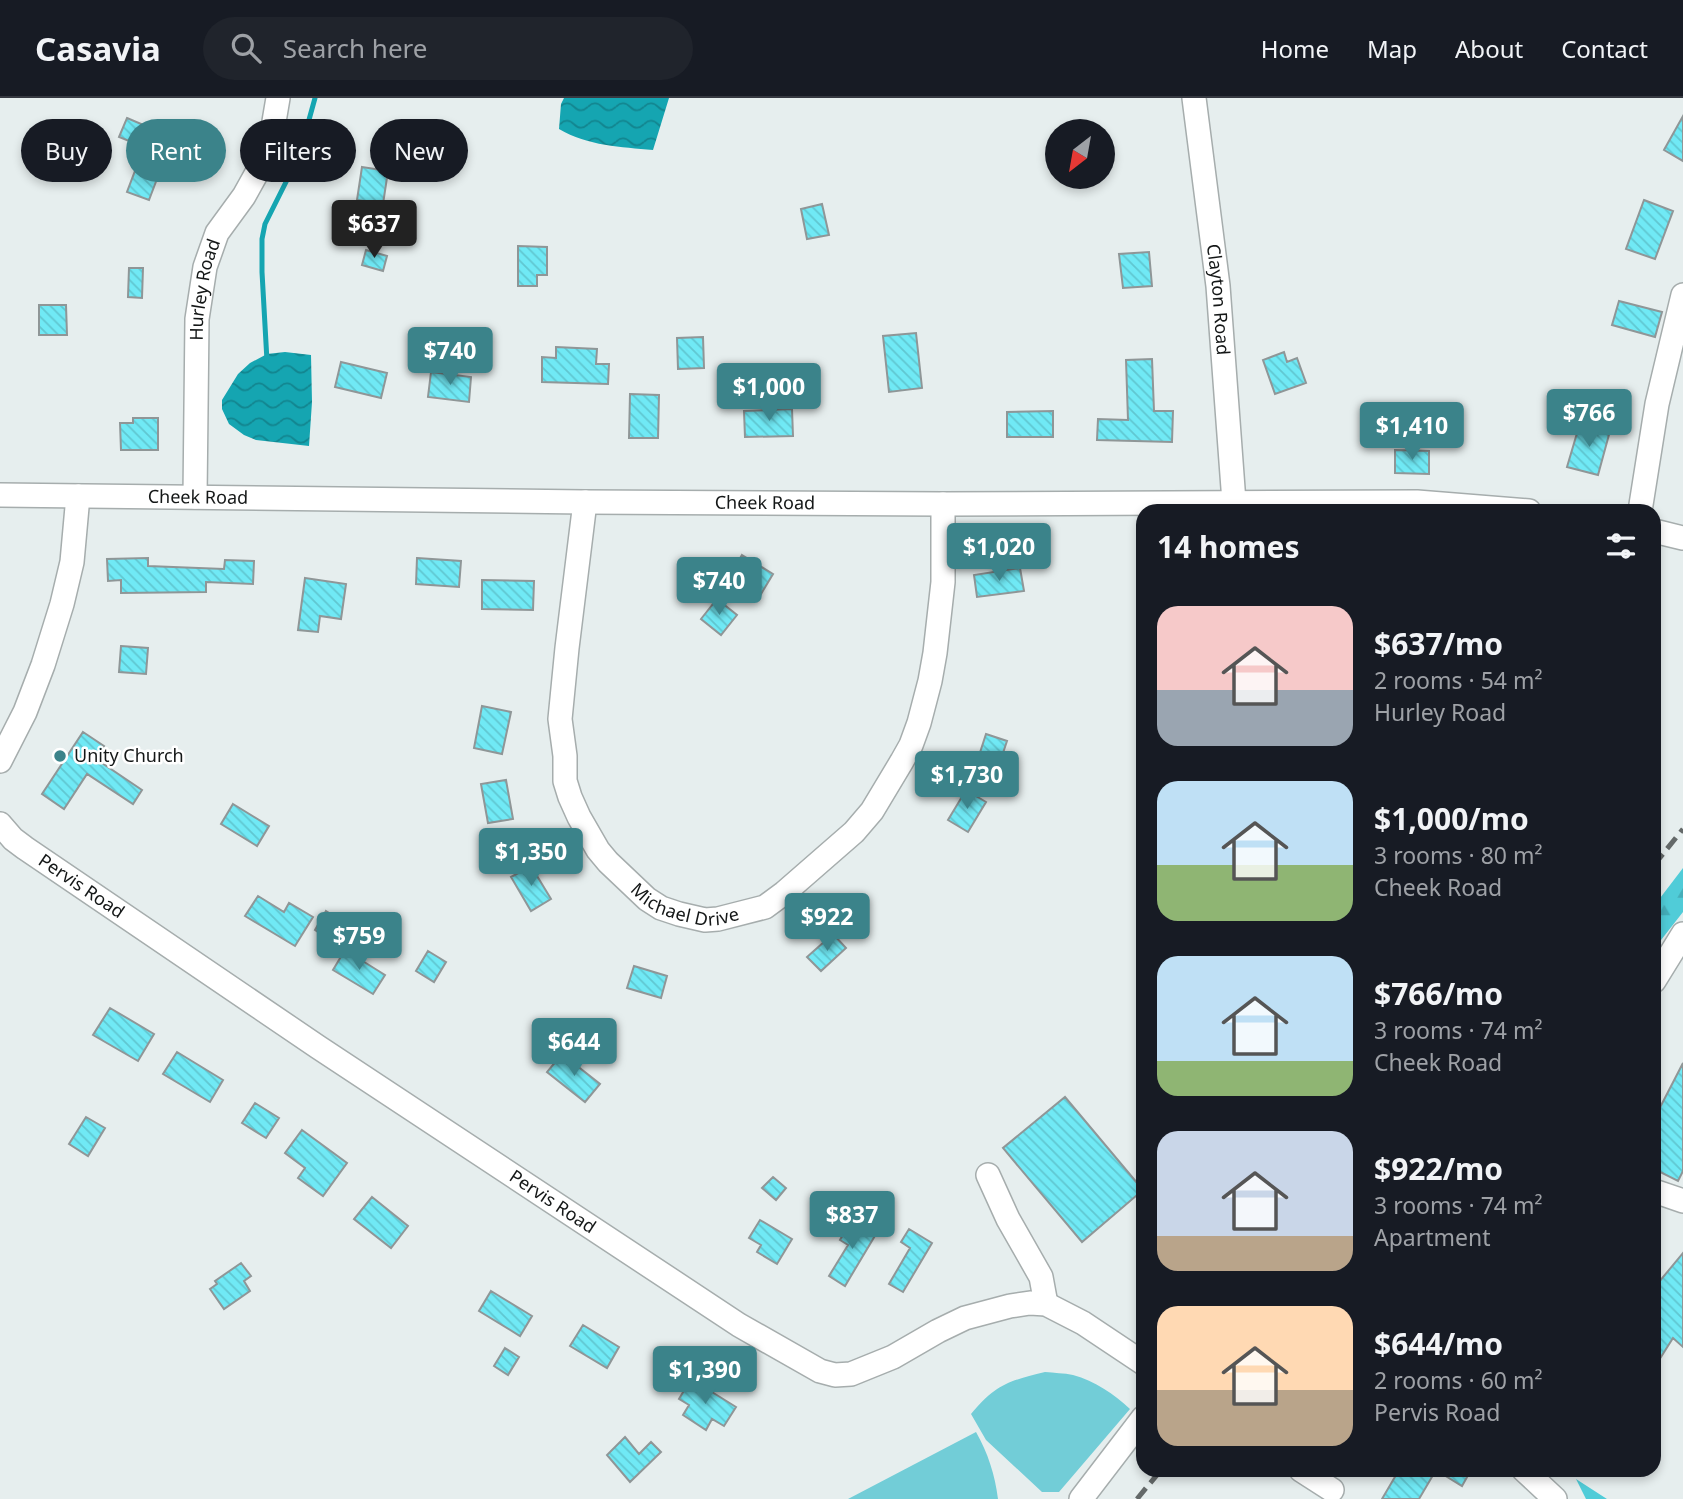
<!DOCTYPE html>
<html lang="en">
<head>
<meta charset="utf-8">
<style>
	body { margin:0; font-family:"Noto Sans",sans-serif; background:#20242c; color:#f1f3f6; height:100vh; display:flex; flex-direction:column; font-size:26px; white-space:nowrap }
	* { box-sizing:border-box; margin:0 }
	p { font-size:23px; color:#9ea1a6 }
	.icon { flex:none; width:38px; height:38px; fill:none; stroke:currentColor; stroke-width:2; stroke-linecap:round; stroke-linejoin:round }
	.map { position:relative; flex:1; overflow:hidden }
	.panel { position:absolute; left:1136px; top:406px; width:525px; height:973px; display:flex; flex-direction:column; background:#171b24; border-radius:21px; box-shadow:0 4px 10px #0003 }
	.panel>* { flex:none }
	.banner { position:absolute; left:21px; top:21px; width:665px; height:63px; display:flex; gap:14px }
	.needle { width:46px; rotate:211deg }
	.fabs { position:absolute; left:1045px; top:21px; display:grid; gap:14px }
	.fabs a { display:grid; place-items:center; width:70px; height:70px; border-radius:50%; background:#171b24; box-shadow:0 4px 10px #0003; font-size:35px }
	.price { position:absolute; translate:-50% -60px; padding:0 16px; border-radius:7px; background:#3b838a; color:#fff; font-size:23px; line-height:46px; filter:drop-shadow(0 2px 4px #0008) }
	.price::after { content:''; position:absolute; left:50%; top:42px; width:21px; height:16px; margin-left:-10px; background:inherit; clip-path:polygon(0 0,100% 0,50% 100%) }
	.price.on { background:#222; color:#fff }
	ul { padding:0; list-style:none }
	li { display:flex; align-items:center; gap:21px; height:175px; padding:0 21px }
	li span { display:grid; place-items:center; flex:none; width:196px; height:140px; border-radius:21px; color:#555 }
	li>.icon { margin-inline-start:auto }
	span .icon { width:84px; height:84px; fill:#fffc; stroke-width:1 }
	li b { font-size:30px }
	h2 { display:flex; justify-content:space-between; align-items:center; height:84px; padding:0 21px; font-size:30px }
	.tag { padding:0 24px; border-radius:32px; background:#171b24; box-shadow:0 4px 10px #0003; font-size:24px; line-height:63px }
	.tag.on { background:#3b838a; color:#fff }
	header { display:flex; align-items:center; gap:42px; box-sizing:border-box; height:98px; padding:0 35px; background:#171b24; border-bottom:2px solid #363941 }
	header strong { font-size:33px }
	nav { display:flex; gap:38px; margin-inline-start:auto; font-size:24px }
	.search { width:490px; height:63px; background:#20242c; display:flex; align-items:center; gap:18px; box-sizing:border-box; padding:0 24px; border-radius:38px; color:#9ea1a6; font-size:26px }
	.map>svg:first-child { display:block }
</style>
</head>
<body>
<header>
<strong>Casavia</strong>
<div class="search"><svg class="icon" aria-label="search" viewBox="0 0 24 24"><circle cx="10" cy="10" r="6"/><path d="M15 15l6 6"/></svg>Search here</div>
<nav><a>Home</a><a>Map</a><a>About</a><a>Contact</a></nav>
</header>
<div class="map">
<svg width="1683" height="1401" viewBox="0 0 1683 1401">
	<defs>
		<pattern id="forest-firs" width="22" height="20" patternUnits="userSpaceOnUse" patternTransform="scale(1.75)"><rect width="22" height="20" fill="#50ccd8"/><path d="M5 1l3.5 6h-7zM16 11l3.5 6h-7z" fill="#45aeb9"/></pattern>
		<pattern id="water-waves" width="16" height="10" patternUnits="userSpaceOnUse" patternTransform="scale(1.75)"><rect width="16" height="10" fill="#15a5b1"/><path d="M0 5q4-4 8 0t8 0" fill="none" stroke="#12858f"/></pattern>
		<pattern id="building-back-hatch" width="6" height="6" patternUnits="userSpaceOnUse" patternTransform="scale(1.75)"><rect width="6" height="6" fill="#70e9f5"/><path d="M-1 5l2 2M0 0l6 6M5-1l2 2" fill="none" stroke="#60c7d1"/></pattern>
	</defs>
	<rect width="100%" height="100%" fill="#e6eeee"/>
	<path fill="url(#forest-firs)" d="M 1683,770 L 1683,814 L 1654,851 L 1654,808 Z
		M 1576,1381 L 1607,1401 L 1586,1401 Z"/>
	<path fill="#72cdd7" d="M 1045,1274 C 1054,1275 1064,1275 1073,1277 C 1095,1283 1114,1296 1130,1311 L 1059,1394 L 1042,1394 L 986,1342 L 971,1316 C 996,1286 1009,1283 1045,1274 Z
		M 976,1334 C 988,1355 995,1377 998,1401 L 848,1401 Z"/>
	<path fill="url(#water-waves)" d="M 564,0 L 669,0 L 653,52 C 621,49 588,48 559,31 L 561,6 Z
		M 285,254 L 311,257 L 312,304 L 309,348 L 256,342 L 244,337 L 229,326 L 222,311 L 222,302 L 238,276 L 250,265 L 267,256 Z"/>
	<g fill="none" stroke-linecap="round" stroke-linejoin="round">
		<path stroke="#15a5b1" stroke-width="5" d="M 267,263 L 262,174 L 262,141 L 265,126 L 299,58 L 315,0"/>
	</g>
	<path fill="url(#building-back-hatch)" stroke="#8f9697" stroke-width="2" d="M 1683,18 L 1683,63 L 1664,52 Z
		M 127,20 L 146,28 L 139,47 L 119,39 Z
		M 141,57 L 163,65 L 149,102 L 127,94 Z
		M 362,69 L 388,73 L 383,106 L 357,102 Z
		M 1644,102 L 1673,113 L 1655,161 L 1626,151 Z
		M 822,106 L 829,137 L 807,141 L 801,111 Z
		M 518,148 L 547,149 L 547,177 L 537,177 L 537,188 L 518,188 Z
		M 366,152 L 387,158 L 383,173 L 362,167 Z
		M 1149,154 L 1152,188 L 1123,190 L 1119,156 Z
		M 129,170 L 143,170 L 142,200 L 128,199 Z
		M 1619,203 L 1662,214 L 1655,239 L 1612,227 Z
		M 39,207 L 66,207 L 67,237 L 39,237 Z
		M 916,235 L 922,290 L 889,294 L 883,238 Z
		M 703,239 L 704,270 L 678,271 L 677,240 Z
		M 556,249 L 597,251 L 596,266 L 609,266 L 608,286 L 542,284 L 542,259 L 556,260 Z
		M 1284,254 L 1287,264 L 1297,260 L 1306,285 L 1275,296 L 1263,262 Z
		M 1152,261 L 1154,313 L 1173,313 L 1172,344 L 1097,342 L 1098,321 L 1128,322 L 1126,262 Z
		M 341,264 L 387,275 L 381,300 L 335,289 Z
		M 431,274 L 471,279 L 469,304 L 428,299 Z
		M 630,296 L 659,297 L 658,340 L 629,340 Z
		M 792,311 L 793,338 L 745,339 L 744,313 Z
		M 1053,313 L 1053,339 L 1007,339 L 1007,314 Z
		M 133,320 L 158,320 L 158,352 L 121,352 L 120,325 L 133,325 Z
		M 1580,325 L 1610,333 L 1598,377 L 1567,369 Z
		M 1395,352 L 1429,353 L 1429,376 L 1395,375 Z
		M 742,457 L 773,476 L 761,496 L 730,477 Z
		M 148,460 L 148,468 L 224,471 L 225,462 L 254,463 L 253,486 L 206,484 L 206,494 L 121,495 L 121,482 L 108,483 L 107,461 Z
		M 417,460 L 461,463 L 459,489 L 416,486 Z
		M 1020,470 L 1024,493 L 977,499 L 974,477 Z
		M 305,480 L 346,486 L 341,521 L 320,518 L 318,534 L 298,532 Z
		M 482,482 L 534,483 L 533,512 L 482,511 Z
		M 717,501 L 737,517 L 721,537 L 701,521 Z
		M 121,548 L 148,550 L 146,576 L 119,574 Z
		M 482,608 L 511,614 L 502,656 L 474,650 Z
		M 83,634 L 104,648 L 96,661 L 142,692 L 133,706 L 87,676 L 64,711 L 42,696 Z
		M 986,636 L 1007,643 L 996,676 L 975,670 Z
		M 506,682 L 513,721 L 488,725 L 481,686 Z
		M 966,692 L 986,704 L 968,734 L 948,722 Z
		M 233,706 L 269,728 L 257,748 L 221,726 Z
		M 531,768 L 551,801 L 531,813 L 511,779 Z
		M 258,798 L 284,814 L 289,805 L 313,819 L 295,848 L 245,818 Z
		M 326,813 L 342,823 L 330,842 L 315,832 Z
		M 833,836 L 846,850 L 821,873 L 807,859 Z
		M 345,852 L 385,877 L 373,896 L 333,872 Z
		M 428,853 L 446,864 L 434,884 L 416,873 Z
		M 634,868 L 667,878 L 661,900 L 627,890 Z
		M 110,910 L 154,936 L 138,963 L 93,937 Z
		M 177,954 L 223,982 L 210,1004 L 163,976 Z
		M 562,956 L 600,986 L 585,1004 L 547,974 Z
		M 1683,965 L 1683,1073 L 1678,1083 L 1654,1071 L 1654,1021 Z
		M 1065,999 L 1143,1092 L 1082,1144 L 1003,1050 Z
		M 255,1005 L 279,1020 L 266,1040 L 242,1025 Z
		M 86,1019 L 105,1030 L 88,1058 L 69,1046 Z
		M 302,1032 L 347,1065 L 323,1098 L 298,1080 L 305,1070 L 285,1055 Z
		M 773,1079 L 786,1090 L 776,1102 L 762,1090 Z
		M 372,1099 L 408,1128 L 391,1150 L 354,1121 Z
		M 852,1121 L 876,1136 L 845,1188 L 829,1178 L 848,1147 L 840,1142 Z
		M 760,1122 L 792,1141 L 777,1166 L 757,1154 L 761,1147 L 749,1140 Z
		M 909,1131 L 932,1145 L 903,1194 L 889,1186 L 910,1150 L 901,1144 Z
		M 1683,1155 L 1683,1249 L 1673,1240 L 1654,1270 L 1654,1179 L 1659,1184 Z
		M 241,1165 L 251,1178 L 244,1183 L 250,1193 L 224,1211 L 210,1191 L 217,1186 L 215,1183 Z
		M 491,1193 L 532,1218 L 520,1238 L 479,1213 Z
		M 583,1227 L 619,1249 L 607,1270 L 570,1248 Z
		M 505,1250 L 519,1259 L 508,1277 L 494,1268 Z
		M 691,1281 L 736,1309 L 724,1328 L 712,1321 L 706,1332 L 683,1317 L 689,1307 L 679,1301 Z
		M 625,1339 L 639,1356 L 651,1344 L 661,1354 L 630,1384 L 607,1357 Z
		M 1399,1372 L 1436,1372 L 1419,1401 L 1382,1401 Z
		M 1436,1372 L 1471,1372 L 1462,1388 Z"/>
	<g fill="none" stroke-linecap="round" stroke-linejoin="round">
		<defs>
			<g id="minor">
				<path id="s1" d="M 1194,0 L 1218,188 L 1234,404"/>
				<path id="s2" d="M 0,397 L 585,404 L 943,406 L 1417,404 L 1529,413"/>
				<path id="s3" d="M 195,399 L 197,221 L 205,169 L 217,135 L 244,98 L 269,53 L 278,0"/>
				<path id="s4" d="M 585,404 L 567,550 L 560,621 L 565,658 L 565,683 L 570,699 L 579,719 L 598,752 L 608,764 L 647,801 L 661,810 L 679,816 L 705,822 L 718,821 L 765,809 L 784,795 L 854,734 L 872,713 L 902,663 L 911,647 L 919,625 L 930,583 L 935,555 L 943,484 L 943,406"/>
				<path d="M 1640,413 L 1657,306 L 1683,197"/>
				<path d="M 1654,433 L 1683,440"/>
				<path d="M 0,663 L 25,614 L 43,567 L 62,506 L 72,464 L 78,398"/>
				<path id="s5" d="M 0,726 L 13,741 L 25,750 L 318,949 L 739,1227 L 820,1273 L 835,1277 L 851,1276 L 893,1259 L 938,1233 L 965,1220 L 1010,1208 L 1030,1205 L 1046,1206 L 1083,1225 L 1143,1265"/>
				<path d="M 1654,883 L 1683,836"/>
				<path d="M 988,1077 L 1008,1121 L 1041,1179 L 1046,1206"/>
				<path d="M 1654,1093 L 1683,1103"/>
				<path d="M 1301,1372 L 1332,1392"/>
				<path d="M 1524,1372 L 1555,1401"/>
				<path d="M 1081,1401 L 1143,1320"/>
			</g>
		</defs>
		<use href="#minor" stroke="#a6adad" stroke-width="26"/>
		<use href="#minor" stroke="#fff" stroke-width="23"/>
		<path stroke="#646969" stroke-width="5" stroke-dasharray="14 7" stroke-linecap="butt" d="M 1654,767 L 1683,731
			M 1137,1401 L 1161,1372"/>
	</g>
	<circle fill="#3b838a" stroke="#fff" stroke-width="2.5" cx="60" cy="658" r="7"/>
	<g text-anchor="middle" stroke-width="5" stroke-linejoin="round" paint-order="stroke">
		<g font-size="18" fill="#141717" stroke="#fff">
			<text dy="6" stroke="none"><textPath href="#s3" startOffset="208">Hurley Road</textPath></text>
			<text dy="6" stroke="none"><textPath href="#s1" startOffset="203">Clayton Road</textPath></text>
			<text dy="6" stroke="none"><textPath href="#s2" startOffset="198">Cheek Road</textPath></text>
			<text dy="6" stroke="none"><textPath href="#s2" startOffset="765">Cheek Road</textPath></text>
			<text dy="6" stroke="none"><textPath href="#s5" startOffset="103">Pervis Road</textPath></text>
			<text dy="6" stroke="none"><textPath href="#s4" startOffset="466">Michael Drive</textPath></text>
			<text dy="6" stroke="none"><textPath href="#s5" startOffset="670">Pervis Road</textPath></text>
		</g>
		<g font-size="18" fill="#141717" stroke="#fff" text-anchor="start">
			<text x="74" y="664">Unity Church</text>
		</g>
	</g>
</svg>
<div class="fabs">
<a><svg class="needle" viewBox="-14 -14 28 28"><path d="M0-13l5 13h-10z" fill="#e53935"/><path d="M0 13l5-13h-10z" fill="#9ea1a6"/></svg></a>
</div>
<b class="price on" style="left:374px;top:162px">$637</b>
<b class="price" style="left:450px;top:289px">$740</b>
<b class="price" style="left:769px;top:325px">$1,000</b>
<b class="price" style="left:1589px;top:351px">$766</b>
<b class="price" style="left:1412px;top:364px">$1,410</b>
<b class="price" style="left:999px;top:485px">$1,020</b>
<b class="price" style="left:719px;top:519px">$740</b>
<b class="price" style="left:967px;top:713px">$1,730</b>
<b class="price" style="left:531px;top:790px">$1,350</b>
<b class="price" style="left:827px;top:855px">$922</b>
<b class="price" style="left:359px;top:874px">$759</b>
<b class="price" style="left:574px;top:980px">$644</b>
<b class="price" style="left:852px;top:1153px">$837</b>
<b class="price" style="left:705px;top:1308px">$1,390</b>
<div class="banner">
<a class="tag">Buy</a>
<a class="tag on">Rent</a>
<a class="tag">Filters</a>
<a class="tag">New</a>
</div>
<section class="panel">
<h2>14 homes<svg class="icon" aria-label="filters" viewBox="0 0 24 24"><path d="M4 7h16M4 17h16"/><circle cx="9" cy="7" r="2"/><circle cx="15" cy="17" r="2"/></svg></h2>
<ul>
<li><span style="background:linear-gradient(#f6c9c9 60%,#9aa5b1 0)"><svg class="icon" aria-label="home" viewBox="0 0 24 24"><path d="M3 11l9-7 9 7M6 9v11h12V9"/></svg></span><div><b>$637/mo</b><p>2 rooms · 54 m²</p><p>Hurley Road</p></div></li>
<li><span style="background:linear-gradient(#bfe0f5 60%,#8fb573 0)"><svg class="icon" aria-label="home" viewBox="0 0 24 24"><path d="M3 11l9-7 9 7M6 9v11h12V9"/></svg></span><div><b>$1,000/mo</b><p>3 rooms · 80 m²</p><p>Cheek Road</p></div></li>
<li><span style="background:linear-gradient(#bfe0f5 75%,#8fb573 0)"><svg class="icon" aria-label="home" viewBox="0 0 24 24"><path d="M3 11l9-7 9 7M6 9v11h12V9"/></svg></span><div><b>$766/mo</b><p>3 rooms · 74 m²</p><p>Cheek Road</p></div></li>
<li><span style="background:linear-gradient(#c9d6e8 75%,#b9a48a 0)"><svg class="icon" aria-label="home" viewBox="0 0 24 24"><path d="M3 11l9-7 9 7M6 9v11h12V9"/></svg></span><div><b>$922/mo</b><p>3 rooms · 74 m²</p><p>Apartment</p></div></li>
<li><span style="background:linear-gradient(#ffd9b3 60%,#b9a48a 0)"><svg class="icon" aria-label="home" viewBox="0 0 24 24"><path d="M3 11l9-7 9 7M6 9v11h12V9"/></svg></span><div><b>$644/mo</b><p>2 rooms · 60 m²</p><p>Pervis Road</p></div></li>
</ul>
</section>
</div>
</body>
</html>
